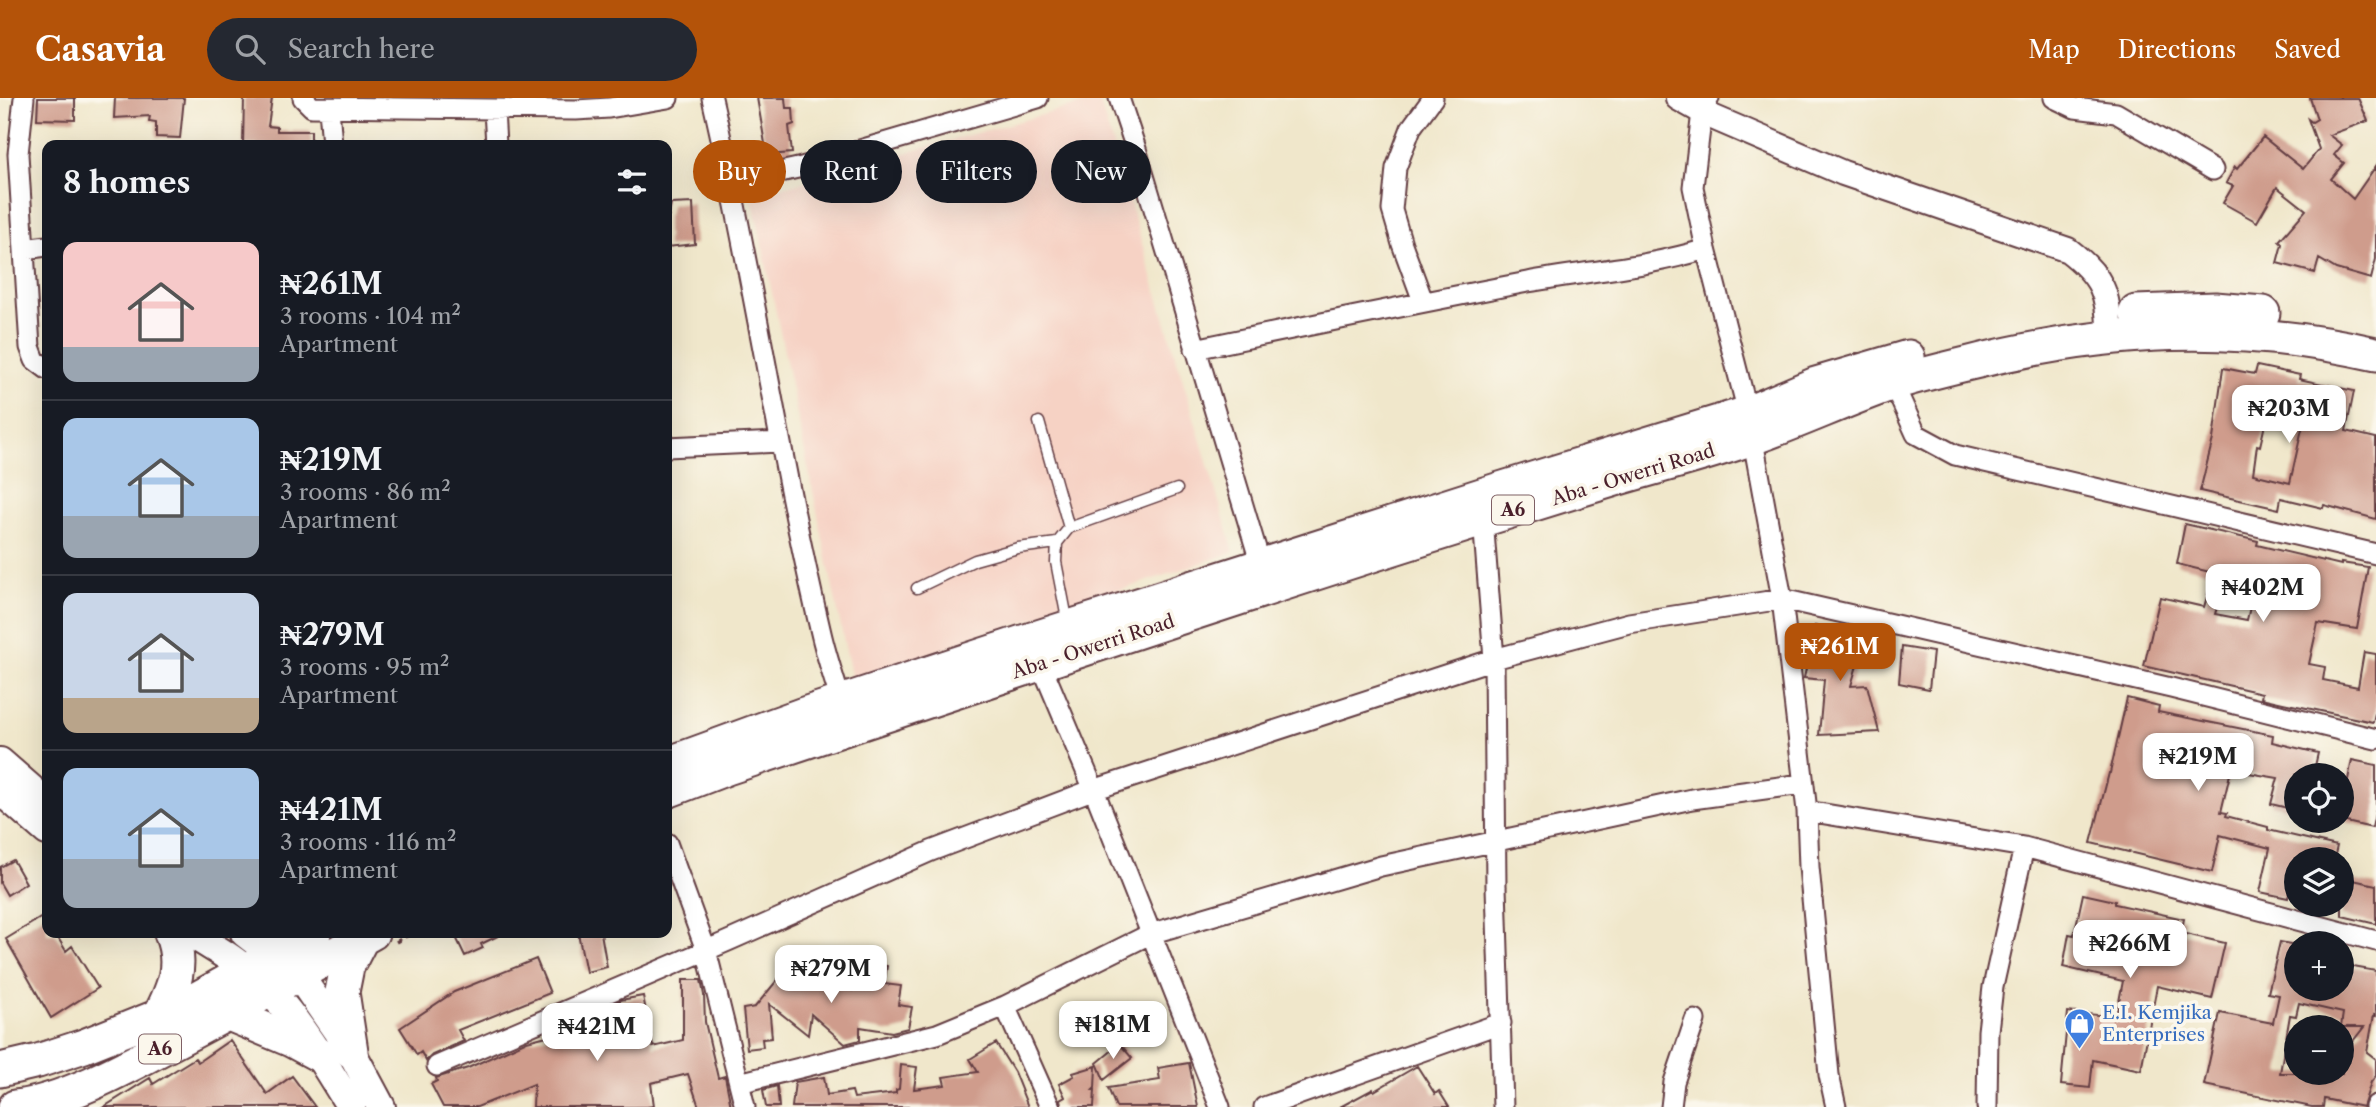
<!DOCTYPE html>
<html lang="en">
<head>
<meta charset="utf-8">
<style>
	body { margin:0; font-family:"Libre Caslon Text",serif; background:#242831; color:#f1f3f6; height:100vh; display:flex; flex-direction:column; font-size:26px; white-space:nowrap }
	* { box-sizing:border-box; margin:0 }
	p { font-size:23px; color:#9ea1a6 }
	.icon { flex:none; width:38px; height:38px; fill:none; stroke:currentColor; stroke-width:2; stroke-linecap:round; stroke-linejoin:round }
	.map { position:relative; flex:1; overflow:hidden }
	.panel { position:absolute; left:42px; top:42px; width:630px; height:798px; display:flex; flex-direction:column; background:#171b24; border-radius:14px; box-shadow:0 7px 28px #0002 }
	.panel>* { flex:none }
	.banner { position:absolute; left:693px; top:42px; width:665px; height:63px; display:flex; gap:14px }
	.tools { position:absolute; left:2284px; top:665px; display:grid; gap:14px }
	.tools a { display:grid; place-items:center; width:70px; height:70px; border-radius:50%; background:#171b24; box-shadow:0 7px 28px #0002; font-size:35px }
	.price { position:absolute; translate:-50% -60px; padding:0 16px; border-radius:14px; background:#fff; color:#222; font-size:23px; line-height:46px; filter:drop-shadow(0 2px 4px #0008) }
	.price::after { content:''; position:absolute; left:50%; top:42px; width:21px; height:16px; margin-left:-10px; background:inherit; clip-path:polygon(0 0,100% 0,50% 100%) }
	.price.selected { background:#b45309; color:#fff }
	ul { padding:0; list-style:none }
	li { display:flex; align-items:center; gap:21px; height:175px; padding:0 21px }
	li+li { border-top:2px solid #363941 }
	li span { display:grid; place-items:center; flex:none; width:196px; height:140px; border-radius:14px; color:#555 }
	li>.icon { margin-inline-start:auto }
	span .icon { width:84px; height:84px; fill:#fffc; stroke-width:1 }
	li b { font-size:30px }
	h2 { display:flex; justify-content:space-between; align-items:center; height:84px; padding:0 21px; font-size:30px }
	.pill { padding:0 24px; border-radius:32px; background:#171b24; box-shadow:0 7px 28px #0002; font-size:24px; line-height:63px }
	.pill.selected { background:#b45309; color:#fff }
	header { display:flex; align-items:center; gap:42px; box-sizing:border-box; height:98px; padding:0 35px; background:#b45309; color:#fff }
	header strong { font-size:33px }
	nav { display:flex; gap:38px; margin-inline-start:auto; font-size:24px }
	.search { width:490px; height:63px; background:#242831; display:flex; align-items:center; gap:18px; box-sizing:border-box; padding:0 24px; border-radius:38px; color:#9ea1a6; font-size:26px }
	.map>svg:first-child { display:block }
</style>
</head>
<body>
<header>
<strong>Casavia</strong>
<div class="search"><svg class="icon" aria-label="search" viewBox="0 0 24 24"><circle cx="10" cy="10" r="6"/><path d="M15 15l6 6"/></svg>Search here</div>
<nav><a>Map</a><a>Directions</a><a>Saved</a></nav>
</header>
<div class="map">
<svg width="2376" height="1009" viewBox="0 0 2376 1009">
	<rect width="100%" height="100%" fill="#fbf7ec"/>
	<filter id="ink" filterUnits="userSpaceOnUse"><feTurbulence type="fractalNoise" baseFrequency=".0143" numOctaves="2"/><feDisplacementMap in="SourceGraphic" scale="14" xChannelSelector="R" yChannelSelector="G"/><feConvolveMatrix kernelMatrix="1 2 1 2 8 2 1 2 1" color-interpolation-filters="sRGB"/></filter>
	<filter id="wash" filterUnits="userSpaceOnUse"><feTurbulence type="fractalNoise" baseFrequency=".00686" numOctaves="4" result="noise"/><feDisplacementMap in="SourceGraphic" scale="28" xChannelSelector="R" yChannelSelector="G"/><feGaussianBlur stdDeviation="1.57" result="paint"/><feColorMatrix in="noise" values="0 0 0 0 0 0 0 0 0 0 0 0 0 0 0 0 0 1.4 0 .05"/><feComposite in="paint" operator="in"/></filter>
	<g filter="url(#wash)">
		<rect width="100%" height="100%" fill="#f0e7cb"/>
		<path fill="#f6d2c4" d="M 1099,1 L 1234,454 L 852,582 L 752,98 Z"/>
		<g id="blocks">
			<path fill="#cf9c8c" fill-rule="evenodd" d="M 38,0 L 75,0 L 75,22 L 37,21 Z
				M 115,0 L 184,0 L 180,40 L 156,39 L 156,24 L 149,23 L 150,18 L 114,20 Z
				M 244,0 L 272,0 L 268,28 L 277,29 L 277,33 L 311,33 L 311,47 L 243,47 Z
				M 757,0 L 785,0 L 786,10 L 793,10 L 794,26 L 789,28 L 792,55 L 767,57 Z
				M 2310,0 L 2358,0 L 2368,23 L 2329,37 L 2342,47 L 2334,57 L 2344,65 L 2331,81 L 2353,101 L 2376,68 L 2376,161 L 2371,181 L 2336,171 L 2319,161 L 2315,175 L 2277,165 L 2282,146 L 2279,143 L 2306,112 L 2277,89 L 2257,124 L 2223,105 L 2233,88 L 2226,85 L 2235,69 L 2237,71 L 2263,39 L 2303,71 L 2319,51 L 2308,21 L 2312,24 L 2317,21 Z
				M 693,105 L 695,146 L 667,149 L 667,118 L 669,118 L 671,106 Z
				M 2257,268 L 2300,277 L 2299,281 L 2354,293 L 2346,333 L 2376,340 L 2376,421 L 2324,407 L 2323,410 L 2281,400 L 2279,411 L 2200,393 L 2213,341 L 2223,270 L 2255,276 ZM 2269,309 L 2305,317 L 2290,385 L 2253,376 L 2257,347 L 2260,348 Z
				M 2185,426 L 2258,443 L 2257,447 L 2341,467 L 2341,465 L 2368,469 L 2357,531 L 2318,525 L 2309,566 L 2325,569 L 2323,582 L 2358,589 L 2364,554 L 2376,556 L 2376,611 L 2373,624 L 2283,605 L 2261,600 L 2262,595 L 2144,568 L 2160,499 L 2204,509 L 2214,475 L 2177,466 ZM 2226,480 L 2255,487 L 2247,522 L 2215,516 Z
				M 1815,528 L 1865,540 L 1851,588 L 1867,587 L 1879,634 L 1819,637 L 1824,582 L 1804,580 Z
				M 1902,549 L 1933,554 L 1929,591 L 1899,585 Z
				M 2127,600 L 2159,608 L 2158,614 L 2273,637 L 2272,644 L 2318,655 L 2313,677 L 2296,677 L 2296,712 L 2271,706 L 2278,680 L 2231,672 L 2221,714 L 2227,715 L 2226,718 L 2268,729 L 2268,732 L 2337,748 L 2334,761 L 2296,761 L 2296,798 L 2289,796 L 2288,800 L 2260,794 L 2270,750 L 2220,737 L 2212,774 L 2091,745 L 2109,675 L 2110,675 Z
				M 2352,662 L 2376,667 L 2376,711 L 2372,730 L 2342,723 L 2342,711 Z
				M 13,762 L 26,785 L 7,797 L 0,785 L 0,769 Z
				M 2344,780 L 2376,787 L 2376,826 L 2342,818 L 2342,794 Z
				M 2083,796 L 2115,803 L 2115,806 L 2184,821 L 2181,835 L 2225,845 L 2212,901 L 2157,888 L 2141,972 L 2093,962 L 2090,990 L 2061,987 L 2068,914 L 2116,919 L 2123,883 L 2063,869 L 2069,836 L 2074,837 Z
				M 47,816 L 47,835 L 55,835 L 66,853 L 72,848 L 98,890 L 51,920 L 6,841 Z
				M 454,835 L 504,835 L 481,846 L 483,850 L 465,858 Z
				M 578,835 L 601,835 L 607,869 L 586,874 Z
				M 2280,844 L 2296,847 L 2296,891 L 2342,891 L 2342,867 L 2376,873 L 2376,918 L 2374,917 L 2367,954 L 2376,961 L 2376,978 L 2371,984 L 2363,1009 L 2324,1001 L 2323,1009 L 2312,1009 L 2204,987 L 2220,915 L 2273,925 L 2279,897 L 2268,895 ZM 2299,905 L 2343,915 L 2341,929 L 2364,929 L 2342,957 L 2342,975 L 2280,975 L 2290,917 L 2296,918 Z
				M 536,861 L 550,895 L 458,932 L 464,943 L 432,957 L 426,963 L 421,954 L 417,957 L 400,930 L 454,894 Z
				M 817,862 L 852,892 L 857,863 L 887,868 L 884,886 L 901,888 L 898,907 L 912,909 L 908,930 L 892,934 L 860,929 L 860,942 L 845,946 L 811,916 L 808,937 L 769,906 L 772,940 L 762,941 L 763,949 L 747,951 L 743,911 L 755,909 L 779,880 L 792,890 Z
				M 683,882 L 701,882 L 704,897 L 705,924 L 718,980 L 725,978 L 731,1009 L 699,1009 L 688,976 L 651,985 L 654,1008 L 647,1009 L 533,1009 L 534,986 L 477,1009 L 443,1009 L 431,986 L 437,983 L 436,980 L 468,970 L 527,943 L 579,930 L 577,921 L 613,908 L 613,906 L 621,902 L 643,898 L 653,949 L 683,942 Z
				M 230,942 L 267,996 L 292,978 L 315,1009 L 104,1009 L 150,980 L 153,986 L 195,960 L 198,964 Z
				M 996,945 L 1014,974 L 1028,1009 L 792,1009 L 795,984 L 824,979 L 827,997 L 852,993 L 854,1000 L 896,995 L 896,992 L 899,991 L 901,967 L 917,969 L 914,991 L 945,987 L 943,979 L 978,974 L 970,961 Z
				M 1120,946 L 1132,960 L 1104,982 L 1097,965 Z
				M 1189,965 L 1198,1009 L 1116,1009 L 1108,990 L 1160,982 L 1158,970 Z
				M 1096,968 L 1095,990 L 1093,992 L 1095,992 L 1094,1009 L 1062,1009 L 1060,1002 L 1065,999 L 1059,986 L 1074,978 L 1073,975 Z
				M 1417,968 L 1435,996 L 1439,993 L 1449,1009 L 1340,1009 L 1373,991 L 1374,993 Z
				M 777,988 L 779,1009 L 766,1009 L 763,992 Z"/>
		</g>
	</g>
	<g filter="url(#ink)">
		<use href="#blocks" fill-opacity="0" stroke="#633d43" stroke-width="2"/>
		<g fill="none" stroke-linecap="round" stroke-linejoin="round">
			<defs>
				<path id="service" d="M 1039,324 L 1069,430
					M 917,490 L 975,462 L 1018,450 L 1057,445
					M 1068,526 L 1056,464 L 1057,445 L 1069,430 L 1177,391"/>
				<path id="minor" d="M 24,0 L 18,56 L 30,249 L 35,262 L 47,271
					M 303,0 L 312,9 L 576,12 L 609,10 L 668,0
					M 712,0 C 753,177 779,358 821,535 C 827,561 836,586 843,611
					M 1119,0 L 1136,51 L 1261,467
					M 1709,0 L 1702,14 L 1693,89 L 1706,151 L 1748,315 L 1782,501 L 1807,713 L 1809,769 L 1829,977 L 1836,1009
					M 2054,0 L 2075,10 L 2116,15 L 2213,72
					M 329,10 L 332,47
					M 494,12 L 496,47
					M 731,85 L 798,70 L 1038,0
					M 24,151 L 47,148
					M 1423,203 L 1402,146 L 1392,112 L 1396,70 L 1411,30 L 1433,0
					M 1195,251 C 1306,228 1417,205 1528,184 C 1587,173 1648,169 1706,151
					M 1893,285 L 1916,336 L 1955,357 L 2376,456
					M 667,349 L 780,344
					M 1483,421 L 1494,561 L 1496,789 L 1503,1009
					M 1038,559 L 1094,692 L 1220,1009
					M 1807,713 L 2024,749 L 2376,843
					M 667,745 L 706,852 L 745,1009
					M 1005,908 L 1050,1009
					M 437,968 L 728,843 L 931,753 L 1084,695 L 1494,561 L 1629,525 L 1782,501 L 2171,590 L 2376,641
					M 739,985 L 937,936 L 1005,908 L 1150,836 L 1381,768 L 1692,701 L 1802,686
					M 1264,1009 L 1501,925
					M 1671,1009 L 1674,984 L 1695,922
					M 1987,1009 L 1988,933 L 1993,889 L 2024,749
					M 2375,1009 L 2376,1007"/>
				<path id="tertiary" d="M 1678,0 L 1710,18 L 1843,75 L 2068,152 C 2102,178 2110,196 2109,239"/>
				<path id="secondary" d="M 0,664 L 47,705
					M 0,692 L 47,733
					M 190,835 C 218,852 247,869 270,893 C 301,926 327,970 351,1009
					M 245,835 L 298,876 L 351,953 L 381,1009"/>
				<path id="trunk" d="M 2136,214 L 2215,211 L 2263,215
					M 667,666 L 801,617 L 1032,541 L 1500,391 L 1748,315 L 1816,286 L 1908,259
					M 667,693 L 727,670 C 1025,571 1322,470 1622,379 C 1666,366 1711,355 1755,339 C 1801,323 1845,302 1891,286 C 1916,278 1941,272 1966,266 C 2106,230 2235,224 2376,256
					M 229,916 L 291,942 L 319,957
					M 159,919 C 174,890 184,867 171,835
					M 351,953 L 342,894 L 347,869 L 362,840
					M 0,972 L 38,963 L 84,948 L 184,908 L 314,835
					M 15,1009 C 62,1004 123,971 164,949 C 234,913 303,874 372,835"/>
			</defs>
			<use href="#service" stroke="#633d43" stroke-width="13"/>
			<use href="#minor" stroke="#633d43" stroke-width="23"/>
			<use href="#tertiary" stroke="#633d43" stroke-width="28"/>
			<use href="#secondary" stroke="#633d43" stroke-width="32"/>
			<use href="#trunk" stroke="#633d43" stroke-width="37"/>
			<path stroke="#633d43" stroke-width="3.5" stroke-dasharray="5 5" stroke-linecap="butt" d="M 396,844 L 412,835"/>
			<use href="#service" stroke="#fff" stroke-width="10"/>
			<use href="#minor" stroke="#fff" stroke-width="19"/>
			<use href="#tertiary" stroke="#fff" stroke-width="24"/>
			<use href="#secondary" stroke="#fff" stroke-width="28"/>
			<use href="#trunk" stroke="#fff" stroke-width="33"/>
		</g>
	</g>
	<defs>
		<symbol id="shop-pin" viewBox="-11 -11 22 30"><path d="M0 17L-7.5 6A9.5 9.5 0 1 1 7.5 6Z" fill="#3f7fe0" stroke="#fbf7ec"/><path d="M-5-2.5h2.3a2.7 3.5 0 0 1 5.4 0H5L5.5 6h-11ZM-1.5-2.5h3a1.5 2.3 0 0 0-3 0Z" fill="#fff"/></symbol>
	</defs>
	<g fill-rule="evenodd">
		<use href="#shop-pin" x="2062" y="908" width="35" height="47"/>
	</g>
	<g text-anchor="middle" stroke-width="7" stroke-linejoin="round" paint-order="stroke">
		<g fill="#fbf7ec" stroke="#7f6065" stroke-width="2">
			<rect x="1492" y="397.5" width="42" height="29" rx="5"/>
			<rect x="139" y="936.5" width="42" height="29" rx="5"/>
		</g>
		<g font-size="18" font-weight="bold" fill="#4a1f2b">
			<text x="1513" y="418">A6</text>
			<text x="160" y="957">A6</text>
		</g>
		<g font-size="19" fill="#4a1f2b" stroke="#fbf7ec">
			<text transform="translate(1633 376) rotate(-17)" y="7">Aba - Owerri Road</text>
			<text transform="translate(1093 548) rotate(-18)" y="7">Aba - Owerri Road</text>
		</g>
		<g font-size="19" fill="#366cbe" stroke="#fbf7ec" text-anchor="start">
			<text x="2102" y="921">E.I. Kemjika<tspan x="2102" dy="22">Enterprises</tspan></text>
		</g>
	</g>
</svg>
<div class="tools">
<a><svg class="icon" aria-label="locate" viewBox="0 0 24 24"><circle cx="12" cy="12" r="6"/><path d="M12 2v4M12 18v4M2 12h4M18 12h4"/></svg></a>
<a><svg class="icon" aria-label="layers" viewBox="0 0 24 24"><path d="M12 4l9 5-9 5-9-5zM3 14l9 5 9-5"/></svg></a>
<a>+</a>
<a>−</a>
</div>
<b class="price" style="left:2289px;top:347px">₦203M</b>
<b class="price" style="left:2263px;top:526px">₦402M</b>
<b class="price selected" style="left:1840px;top:585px">₦261M</b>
<b class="price" style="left:2198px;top:695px">₦219M</b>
<b class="price" style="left:2130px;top:882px">₦266M</b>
<b class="price" style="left:831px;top:907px">₦279M</b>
<b class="price" style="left:1113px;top:963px">₦181M</b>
<b class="price" style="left:597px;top:965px">₦421M</b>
<div class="banner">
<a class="pill selected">Buy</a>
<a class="pill">Rent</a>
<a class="pill">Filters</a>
<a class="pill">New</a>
</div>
<section class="panel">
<h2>8 homes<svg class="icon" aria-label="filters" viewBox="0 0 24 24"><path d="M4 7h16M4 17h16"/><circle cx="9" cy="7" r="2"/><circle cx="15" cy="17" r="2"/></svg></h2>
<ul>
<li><span style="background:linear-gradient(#f6c9c9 75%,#9aa5b1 0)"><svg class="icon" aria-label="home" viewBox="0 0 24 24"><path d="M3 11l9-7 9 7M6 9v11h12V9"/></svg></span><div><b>₦261M</b><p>3 rooms · 104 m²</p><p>Apartment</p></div></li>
<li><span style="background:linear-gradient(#a9c7e8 70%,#9aa5b1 0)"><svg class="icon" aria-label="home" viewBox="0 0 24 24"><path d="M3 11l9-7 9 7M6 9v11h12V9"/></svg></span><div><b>₦219M</b><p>3 rooms · 86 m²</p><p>Apartment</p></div></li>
<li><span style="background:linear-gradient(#c9d6e8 75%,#b9a48a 0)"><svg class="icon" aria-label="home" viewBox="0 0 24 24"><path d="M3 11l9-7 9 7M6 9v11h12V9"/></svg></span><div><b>₦279M</b><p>3 rooms · 95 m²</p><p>Apartment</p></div></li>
<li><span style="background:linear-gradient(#a9c7e8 65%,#9aa5b1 0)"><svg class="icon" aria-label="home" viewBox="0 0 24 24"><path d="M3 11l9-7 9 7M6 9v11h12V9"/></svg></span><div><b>₦421M</b><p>3 rooms · 116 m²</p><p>Apartment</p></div></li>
</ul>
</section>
</div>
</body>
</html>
